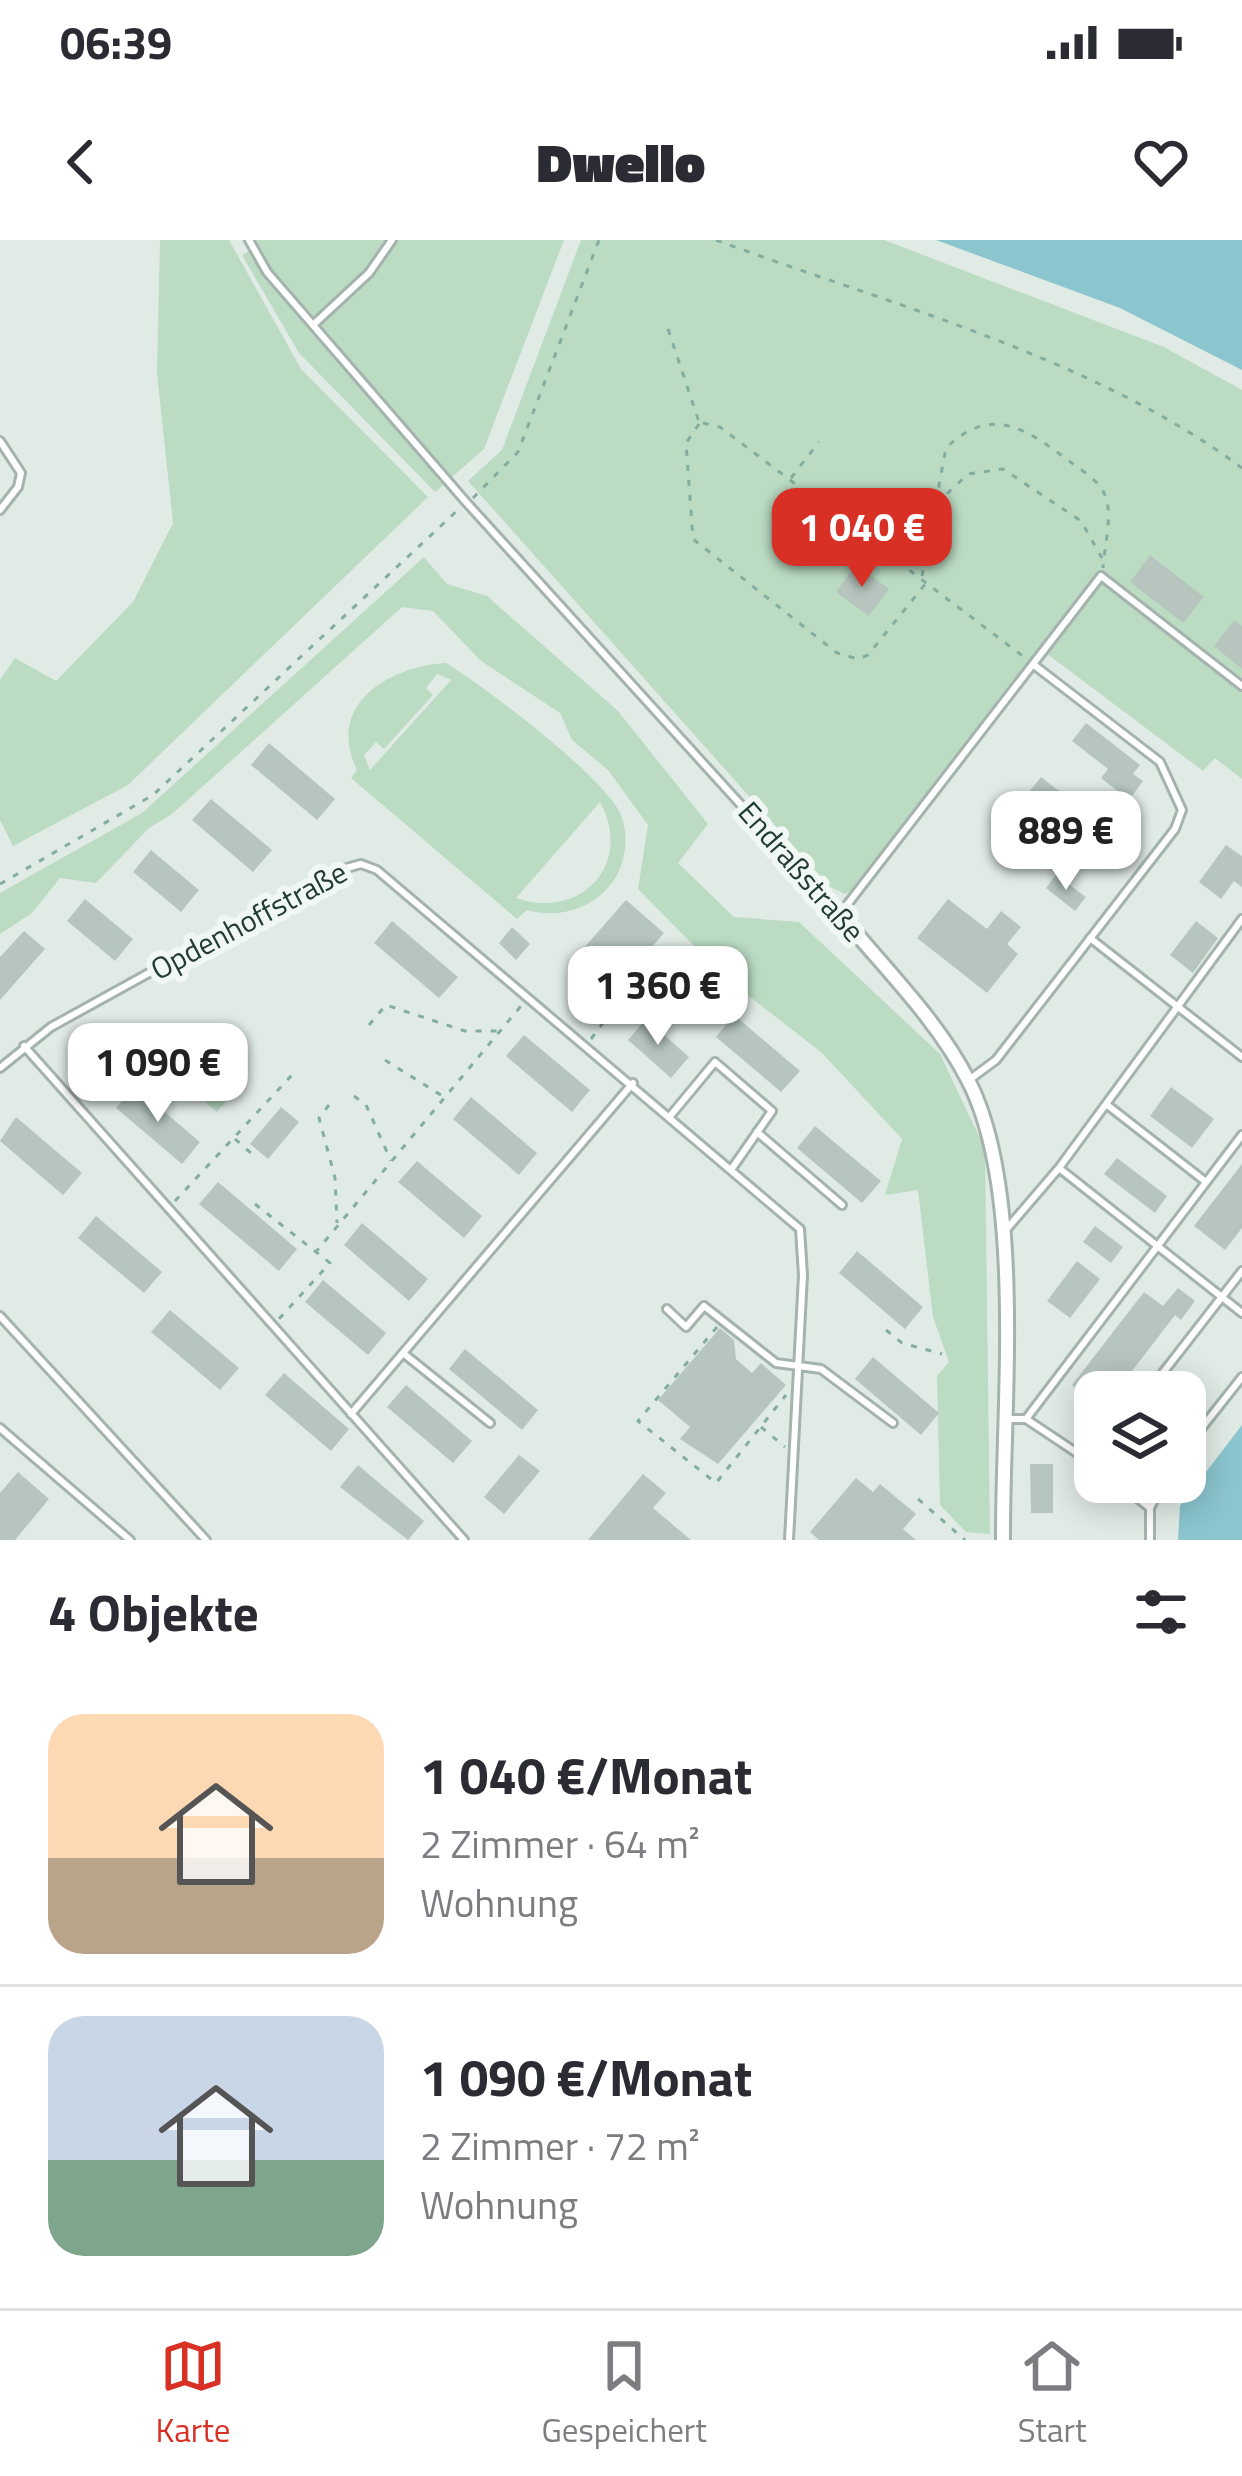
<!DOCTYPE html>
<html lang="de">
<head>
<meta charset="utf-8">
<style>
	body { margin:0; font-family:"Titillium Web",sans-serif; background:#f2f2f3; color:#2b2b33; height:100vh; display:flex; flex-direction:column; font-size:45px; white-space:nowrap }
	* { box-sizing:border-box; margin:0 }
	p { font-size:39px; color:#7c7c81 }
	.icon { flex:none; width:66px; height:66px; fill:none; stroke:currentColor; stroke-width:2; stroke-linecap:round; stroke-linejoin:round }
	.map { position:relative; height:1300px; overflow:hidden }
	.drawer { display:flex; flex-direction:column; background:#fff; flex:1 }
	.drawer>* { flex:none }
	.controls { position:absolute; left:1074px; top:1131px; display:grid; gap:24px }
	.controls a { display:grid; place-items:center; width:132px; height:132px; border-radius:24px; background:#fff; box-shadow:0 6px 30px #0003; font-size:60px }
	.price { position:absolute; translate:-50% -102px; padding:0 27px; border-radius:24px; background:#fff; color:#222; font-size:39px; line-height:78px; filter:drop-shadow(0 3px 6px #0008) }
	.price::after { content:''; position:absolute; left:50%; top:72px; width:36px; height:27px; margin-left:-18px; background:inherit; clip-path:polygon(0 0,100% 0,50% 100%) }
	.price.on { background:#d93025; color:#fff }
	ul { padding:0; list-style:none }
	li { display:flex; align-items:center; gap:36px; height:300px; padding:0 48px }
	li+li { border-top:3px solid #e1e1e2 }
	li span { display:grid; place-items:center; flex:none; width:336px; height:240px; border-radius:36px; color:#555 }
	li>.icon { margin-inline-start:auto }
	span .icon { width:144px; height:144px; fill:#fffc; stroke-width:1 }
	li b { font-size:51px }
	h2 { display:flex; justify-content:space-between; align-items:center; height:144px; padding:0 48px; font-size:51px }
	.status { display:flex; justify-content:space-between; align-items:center; height:84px; padding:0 60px; background:#fff; direction:ltr }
	.status svg { height:33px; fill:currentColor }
	header { display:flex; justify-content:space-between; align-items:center; height:156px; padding:0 48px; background:#fff; font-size:54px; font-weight:800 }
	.dock { display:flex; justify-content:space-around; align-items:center; height:168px; border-top:3px solid #e1e1e2; background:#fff; font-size:33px; color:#7c7c81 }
	.dock a { display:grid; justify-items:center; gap:6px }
	.dock .on { color:#d93025 }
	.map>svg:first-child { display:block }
</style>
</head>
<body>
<div class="status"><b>06:39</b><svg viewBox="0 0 49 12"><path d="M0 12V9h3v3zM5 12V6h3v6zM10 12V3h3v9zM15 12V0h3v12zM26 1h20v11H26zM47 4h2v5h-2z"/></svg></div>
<header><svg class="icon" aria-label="back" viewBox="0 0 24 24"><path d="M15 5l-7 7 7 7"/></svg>Dwello<svg class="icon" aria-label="heart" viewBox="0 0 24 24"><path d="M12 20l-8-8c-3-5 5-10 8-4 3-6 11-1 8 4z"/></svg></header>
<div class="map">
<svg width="1242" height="1300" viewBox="0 0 1242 1300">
	<rect width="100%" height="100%" fill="#e1ebe6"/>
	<path fill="#bbdbc3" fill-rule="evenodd" d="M 160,0 L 229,0 L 301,129 L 428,257 L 128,545 L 13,606 L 0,580 L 0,440 L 15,418 L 56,441 L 133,362 L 173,283 L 157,133 Z
		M 254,0 L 564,0 L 484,209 L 435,252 L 299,113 L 242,15 L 257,7 Z
		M 581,0 L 884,0 L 1164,107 L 1242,150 L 1242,539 L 1215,518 L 1203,531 L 1042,410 L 859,646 L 845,654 L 830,647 L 468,241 L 502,210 Z
		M 424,317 L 447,344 L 487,356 L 618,471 L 708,584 L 678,623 L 734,677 L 799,682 L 940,814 L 985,909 L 990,1294 L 966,1292 L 940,1265 L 937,1136 L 949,1122 L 933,1077 L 918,950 L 885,955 L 902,899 L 822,813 L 726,738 L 638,649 L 648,585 L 608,530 L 572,500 L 560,473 L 481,421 L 433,371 L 402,367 L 172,574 L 149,588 L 96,643 L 60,638 L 32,673 L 0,694 L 0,653 L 142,573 Z
		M 446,423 C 484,446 605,537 621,575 C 631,601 624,634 604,652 C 583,671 555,678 527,670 L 517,679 L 351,538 L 357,530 C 325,465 389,426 446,423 ZM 437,434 L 451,440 L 370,530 L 364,515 L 376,502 L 384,509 L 433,455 L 426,448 ZM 600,562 C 634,624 581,681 516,658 Z
		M 181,785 L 245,839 L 217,872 L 153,818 Z"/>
	<path fill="#8bc5ce" d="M 936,0 L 1242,0 L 1242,130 L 1120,68 Z
		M 1242,1185 L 1242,1300 L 1178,1300 L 1180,1266 Z"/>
	<path fill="#b6c6bf" d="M 1150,315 L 1204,357 L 1183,383 L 1130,342 Z
		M 856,325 L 889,349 L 869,376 L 836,352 Z
		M 1234,380 L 1242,386 L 1242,429 L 1214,406 Z
		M 1086,483 L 1140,525 L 1133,534 L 1143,541 L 1129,560 L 1101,538 L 1108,529 L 1072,501 Z
		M 269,503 L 335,559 L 317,580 L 251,525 Z
		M 1041,537 L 1091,576 L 1077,594 L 1089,604 L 1080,615 L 1067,605 L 1058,617 L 1009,577 Z
		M 211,559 L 272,610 L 253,632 L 192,580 Z
		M 1226,605 L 1242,616 L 1242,647 L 1234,641 L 1221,659 L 1199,642 Z
		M 151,610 L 199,650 L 181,672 L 133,632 Z
		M 1056,635 L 1086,657 L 1075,671 L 1046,648 Z
		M 85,659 L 133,699 L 115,721 L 67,681 Z
		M 948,659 L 987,689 L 1001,671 L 1021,687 L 1007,704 L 1018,714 L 987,753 L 917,698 Z
		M 626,660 L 664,693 L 613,751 L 575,718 Z
		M 392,681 L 458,737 L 439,758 L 374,703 Z
		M 1196,681 L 1218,698 L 1193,733 L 1170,715 Z
		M 512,687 L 530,704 L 516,720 L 499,703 Z
		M 24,691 L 45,709 L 0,760 L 0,717 Z
		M 734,775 L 800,831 L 781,852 L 716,797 Z
		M 646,779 L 689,817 L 671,838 L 628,800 Z
		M 524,795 L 590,850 L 572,872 L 506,816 Z
		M 134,846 L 200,902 L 182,924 L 116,868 Z
		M 1171,847 L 1214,879 L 1192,908 L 1150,876 Z
		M 471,857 L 537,913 L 519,935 L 453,879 Z
		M 281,867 L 299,882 L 268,919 L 250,904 Z
		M 16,877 L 82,933 L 63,955 L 0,901 Z
		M 815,886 L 881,941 L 862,963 L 797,908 Z
		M 1117,918 L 1167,956 L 1155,973 L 1104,934 Z
		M 417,921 L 482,976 L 464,998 L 398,942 Z
		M 1242,924 L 1242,988 L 1225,1010 L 1194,986 Z
		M 218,942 L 297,1009 L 279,1031 L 199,964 Z
		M 96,976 L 162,1032 L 144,1053 L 78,998 Z
		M 362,983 L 428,1039 L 409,1061 L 344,1005 Z
		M 1095,986 L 1123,1007 L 1111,1023 L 1083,1002 Z
		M 857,1011 L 923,1067 L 905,1089 L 839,1033 Z
		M 1077,1021 L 1100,1039 L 1070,1078 L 1047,1061 Z
		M 323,1040 L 386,1093 L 368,1115 L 305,1062 Z
		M 1178,1048 L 1195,1061 L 1181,1080 L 1175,1075 L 1116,1152 L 1095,1152 L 1095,1163 L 1072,1145 L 1144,1052 L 1163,1066 Z
		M 170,1070 L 239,1128 L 220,1150 L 151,1092 Z
		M 720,1088 L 734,1100 L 736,1119 L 752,1133 L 761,1123 L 786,1145 L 718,1224 L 680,1199 L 690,1187 L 658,1160 Z
		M 465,1109 L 538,1170 L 522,1190 L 449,1129 Z
		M 873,1117 L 939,1173 L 921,1195 L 855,1139 Z
		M 284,1133 L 349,1189 L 331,1211 L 265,1155 Z
		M 406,1145 L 472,1201 L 453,1223 L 387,1167 Z
		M 519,1215 L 540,1231 L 504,1274 L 484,1257 Z
		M 1030,1224 L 1053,1224 L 1053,1273 L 1031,1273 Z
		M 358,1225 L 424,1281 L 408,1300 L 340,1247 Z
		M 18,1232 L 49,1259 L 15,1300 L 0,1300 L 0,1253 Z
		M 643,1234 L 666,1253 L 653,1268 L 691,1300 L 588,1300 Z
		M 856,1238 L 873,1252 L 880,1244 L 916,1274 L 903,1289 L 916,1300 L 819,1300 L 810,1292 Z"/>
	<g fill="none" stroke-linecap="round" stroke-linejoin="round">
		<defs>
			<path id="service" d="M 249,0 L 267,32 L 466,262 L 840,674 L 1101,336 L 1242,446
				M 313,85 L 369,33 L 392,0
				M 0,201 L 21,233 L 18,247 L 0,270
				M 1090,698 L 1242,817
				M 24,806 L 464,1300
				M 0,828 L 51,787 L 332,632 L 361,624 L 377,630 L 800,989 L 803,1035 L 789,1300
				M 969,840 L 996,820 L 1175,589 L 1182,570 L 1160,522 L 1034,425
				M 1106,864 L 1206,942
				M 671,875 L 715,822 L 772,871 L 733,927
				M 757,892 L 842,965
				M 1059,928 L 1242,1073
				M 1005,991 L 1059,928 L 1242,679
				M 667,1069 L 686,1087 L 704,1066 L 776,1123 L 821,1129 L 893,1183
				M 0,1076 L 206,1300
				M 403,1113 L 490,1183
				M 1148,1152 L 1242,1031
				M 351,1174 L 633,843
				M 1006,1179 L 1026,1179 L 1095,1225
				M 1026,1179 L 1242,895
				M 0,1188 L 130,1300
				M 1185,1209 L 1242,1137
				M 1117,1242 L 1150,1268
				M 1150,1300 L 1150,1268 L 1163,1242"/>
			<path id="minor" d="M 840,674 C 883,727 937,779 968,840 C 1026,951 1002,1172 1003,1300"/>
		</defs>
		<use href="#service" stroke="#a4b3ad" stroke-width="12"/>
		<use href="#minor" stroke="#a4b3ad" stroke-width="18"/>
		<path stroke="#83ad9f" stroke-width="3" stroke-dasharray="6 9" stroke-linecap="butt" d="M 716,0 C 888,64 1095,118 1242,228
			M 668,89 L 699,182
			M 703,183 L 720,187 L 1028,420
			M 699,184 L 686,203 L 693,299 L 837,413 L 858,419 L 868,415 L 927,342
			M 791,238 L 819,202
			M 473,258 L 518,212 L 599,0
			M 936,264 L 968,234 L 1003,229 L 1081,281 L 1102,318
			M 922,336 L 946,208 C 991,164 1027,189 1069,221 C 1081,230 1097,239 1104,253 C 1114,272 1104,307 1103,328
			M 0,644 L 153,555 L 461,267
			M 369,785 L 386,765 L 465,791 L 497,791
			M 591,799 L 647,724 L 640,720
			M 385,820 L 444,857
			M 354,856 L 366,865 L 391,921
			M 329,865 L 319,878 L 335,938 L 337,983
			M 235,899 L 252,914
			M 175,961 L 292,835
			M 255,964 L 330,1023 L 278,1080
			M 315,1013 L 521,766
			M 717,1087 L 638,1181 L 716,1243 L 786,1155
			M 886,1090 L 902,1103 L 942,1114
			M 761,1187 L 785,1207
			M 918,1259 L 965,1300"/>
		<use href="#service" stroke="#fff" stroke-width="6"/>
		<use href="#minor" stroke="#fff" stroke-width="12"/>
	</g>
	<g text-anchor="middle" stroke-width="12" stroke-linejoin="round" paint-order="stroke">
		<g font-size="30" fill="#223b34" stroke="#f1f8f4">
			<text transform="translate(801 632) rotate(49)" y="10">Endraßstraße</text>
			<text transform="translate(249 681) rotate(-28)" y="10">Opdenhoffstraße</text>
		</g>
	</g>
</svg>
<div class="controls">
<a><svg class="icon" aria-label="layers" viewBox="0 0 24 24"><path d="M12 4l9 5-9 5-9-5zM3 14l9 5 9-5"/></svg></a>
</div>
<b class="price on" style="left:862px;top:350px">1 040 €</b>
<b class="price" style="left:1066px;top:653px">889 €</b>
<b class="price" style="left:658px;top:808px">1 360 €</b>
<b class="price" style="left:158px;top:885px">1 090 €</b>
</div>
<section class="drawer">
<h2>4 Objekte<svg class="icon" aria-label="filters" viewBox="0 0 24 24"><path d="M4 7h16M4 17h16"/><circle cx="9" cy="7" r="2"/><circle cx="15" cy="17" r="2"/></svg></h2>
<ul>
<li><span style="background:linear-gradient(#ffd9b3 60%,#b9a48a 0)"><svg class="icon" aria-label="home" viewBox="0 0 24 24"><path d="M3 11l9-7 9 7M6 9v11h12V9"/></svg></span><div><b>1 040 €/Monat</b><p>2 Zimmer · 64 m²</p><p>Wohnung</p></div></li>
<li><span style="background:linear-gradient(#c9d6e8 60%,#7fa58c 0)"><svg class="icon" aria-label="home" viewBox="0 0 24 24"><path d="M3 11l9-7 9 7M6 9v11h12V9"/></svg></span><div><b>1 090 €/Monat</b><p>2 Zimmer · 72 m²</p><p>Wohnung</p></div></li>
</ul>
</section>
<nav class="dock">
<a class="on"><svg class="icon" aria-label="map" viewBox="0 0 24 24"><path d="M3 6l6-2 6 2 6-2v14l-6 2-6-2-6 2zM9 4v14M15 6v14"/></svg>Karte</a>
<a><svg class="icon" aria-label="saved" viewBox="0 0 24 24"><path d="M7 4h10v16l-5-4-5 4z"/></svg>Gespeichert</a>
<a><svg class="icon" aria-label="home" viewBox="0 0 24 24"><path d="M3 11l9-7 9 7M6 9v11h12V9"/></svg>Start</a>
</nav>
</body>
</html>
